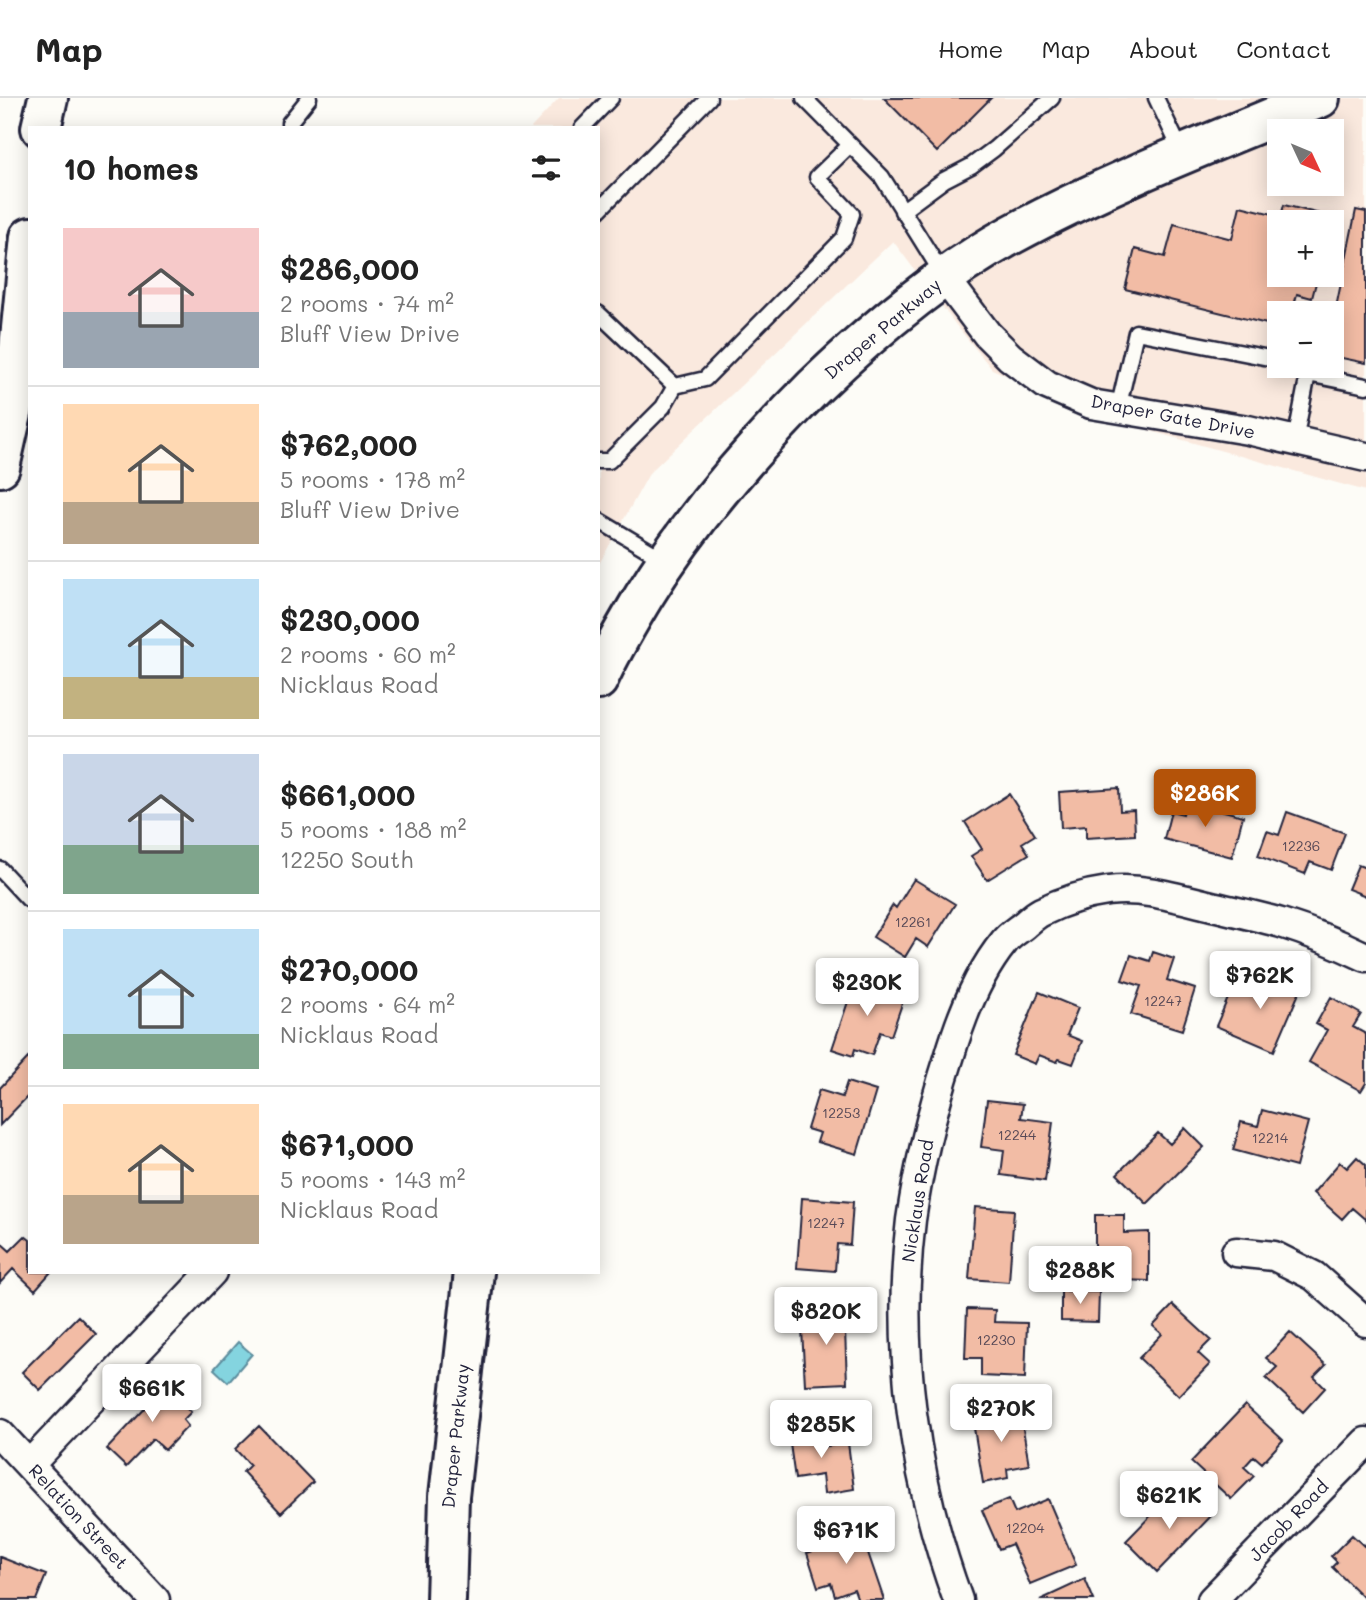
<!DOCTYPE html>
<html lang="en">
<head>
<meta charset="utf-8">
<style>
	body { margin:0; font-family:Mali,sans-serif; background:#f6f6f6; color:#222; height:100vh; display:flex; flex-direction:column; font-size:26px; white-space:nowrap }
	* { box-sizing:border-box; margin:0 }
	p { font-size:23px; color:#767676 }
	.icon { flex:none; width:38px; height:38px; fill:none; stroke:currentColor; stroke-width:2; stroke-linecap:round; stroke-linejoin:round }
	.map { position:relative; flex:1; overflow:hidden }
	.panel { position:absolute; left:28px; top:28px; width:572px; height:1148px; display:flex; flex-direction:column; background:#fff; border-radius:0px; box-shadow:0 4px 18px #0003 }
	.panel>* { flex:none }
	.needle { width:46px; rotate:134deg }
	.buttons { position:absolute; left:1267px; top:21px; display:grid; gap:14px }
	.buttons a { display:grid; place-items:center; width:77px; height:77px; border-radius:0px; background:#fff; box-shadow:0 4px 18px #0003; font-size:35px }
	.price { position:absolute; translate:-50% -60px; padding:0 16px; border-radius:7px; background:#fff; color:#222; font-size:23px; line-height:46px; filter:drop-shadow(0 2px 4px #0008) }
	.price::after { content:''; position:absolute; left:50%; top:42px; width:21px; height:16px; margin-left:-10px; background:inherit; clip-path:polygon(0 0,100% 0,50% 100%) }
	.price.active { background:#b45309; color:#fff }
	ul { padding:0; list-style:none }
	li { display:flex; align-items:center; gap:21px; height:175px; padding:0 35px }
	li+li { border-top:2px solid #e0e0e0 }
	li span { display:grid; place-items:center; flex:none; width:196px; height:140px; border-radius:0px; color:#555 }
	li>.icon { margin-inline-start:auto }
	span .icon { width:84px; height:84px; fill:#fffc; stroke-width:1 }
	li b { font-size:30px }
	h2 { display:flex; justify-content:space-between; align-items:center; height:84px; padding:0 35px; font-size:30px }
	header { display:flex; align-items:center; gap:42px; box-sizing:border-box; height:98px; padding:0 35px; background:#fff; border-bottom:2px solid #e0e0e0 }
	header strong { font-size:33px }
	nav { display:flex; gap:38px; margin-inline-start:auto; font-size:24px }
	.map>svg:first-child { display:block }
</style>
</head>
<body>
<header>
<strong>Map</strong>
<nav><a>Home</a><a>Map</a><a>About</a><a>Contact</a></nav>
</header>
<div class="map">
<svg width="1366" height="1502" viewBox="0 0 1366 1502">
	<rect width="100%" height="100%" fill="#fdfcf7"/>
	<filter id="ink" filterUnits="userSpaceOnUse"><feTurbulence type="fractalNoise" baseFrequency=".0143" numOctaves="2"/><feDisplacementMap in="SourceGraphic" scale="14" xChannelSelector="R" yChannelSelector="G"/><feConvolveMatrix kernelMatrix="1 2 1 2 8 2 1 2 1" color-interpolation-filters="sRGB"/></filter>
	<g filter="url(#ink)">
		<path fill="#fae9de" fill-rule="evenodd" d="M 559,0 L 1366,0 L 1366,393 L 1104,320 L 992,271 L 956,227 L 893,143 L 650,374 L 599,466 L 598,30 L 531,30 ZM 1279,33 L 1332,33 L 1332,86 L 1279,86 ZM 1279,124 L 1332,124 L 1332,177 L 1279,177 ZM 1279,215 L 1332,215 L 1332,268 L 1279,268 Z"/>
		<path fill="#84d4df" stroke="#5d8d9d" stroke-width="2" d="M 238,1244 L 252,1256 L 228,1284 L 214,1271 Z"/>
		<path fill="#f2bca5" stroke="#22223b" stroke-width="2" d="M 884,0 L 991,0 L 937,54 Z
			M 1284,107 L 1332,119 L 1331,124 L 1279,124 L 1279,177 L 1318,177 L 1312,200 L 1297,196 L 1292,215 L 1279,215 L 1279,229 L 1125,191 L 1135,151 L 1165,159 L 1174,126 L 1232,141 L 1240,108 L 1281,118 Z
			M 1356,112 L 1366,114 L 1366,265 L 1332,258 L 1332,229 Z
			M 1119,690 L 1120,713 L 1134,712 L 1135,737 L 1086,740 L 1086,728 L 1061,730 L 1059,694 Z
			M 1009,696 L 1035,737 L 1022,745 L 1029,756 L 987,782 L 971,758 L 982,751 L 965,724 Z
			M 1186,703 L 1243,718 L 1232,759 L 1164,741 L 1171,713 L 1183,716 Z
			M 1287,714 L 1345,735 L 1331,772 L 1310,764 L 1305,776 L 1258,758 L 1267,733 L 1279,737 Z
			M 1358,767 L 1366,770 L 1366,798 L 1348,791 Z
			M 914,781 L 955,806 L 928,849 L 916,841 L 905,859 L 873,839 L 893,807 L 896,810 Z
			M 1153,854 L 1174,861 L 1167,882 L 1195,891 L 1182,932 L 1131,916 L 1141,888 L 1122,882 L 1131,857 L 1150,863 Z
			M 1269,874 L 1302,888 L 1274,953 L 1216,928 L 1235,884 L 1260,894 Z
			M 856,880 L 905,897 L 891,938 L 880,934 L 872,957 L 855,951 L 853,958 L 832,951 Z
			M 1039,894 L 1078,910 L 1067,937 L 1082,943 L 1073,966 L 1059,961 L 1057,964 L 1039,957 L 1035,966 L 1013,957 Z
			M 1331,899 L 1361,916 L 1353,929 L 1366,936 L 1366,985 L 1361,993 L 1309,964 L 1327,932 L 1316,926 Z
			M 28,960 L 30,962 L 30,996 L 0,1027 L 0,990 Z
			M 847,984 L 876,993 L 857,1056 L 817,1044 L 820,1035 L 807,1031 L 819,992 L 842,999 Z
			M 987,1002 L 1023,1006 L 1021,1020 L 1053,1024 L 1045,1083 L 1001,1077 L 1004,1052 L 981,1049 Z
			M 1262,1012 L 1308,1024 L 1296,1069 L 1233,1052 L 1241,1024 L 1258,1028 Z
			M 1185,1030 L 1204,1049 L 1147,1106 L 1117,1076 L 1158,1035 L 1170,1046 Z
			M 1357,1059 L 1366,1067 L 1366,1122 L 1352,1110 L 1342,1121 L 1313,1095 L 1340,1064 L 1347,1070 Z
			M 802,1100 L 853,1104 L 850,1147 L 837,1146 L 835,1173 L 797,1170 Z
			M 975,1109 L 1014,1112 L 1009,1184 L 969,1181 Z
			M 1095,1117 L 1124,1117 L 1124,1135 L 1149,1134 L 1149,1183 L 1122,1182 L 1122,1168 L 1095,1168 Z
			M 25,1138 L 30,1142 L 30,1174 L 51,1174 L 35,1192 L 13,1171 L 0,1185 L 0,1144 L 10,1153 Z
			M 1061,1193 L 1099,1194 L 1098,1224 L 1061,1223 Z
			M 844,1205 L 847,1285 L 805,1287 L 802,1231 L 818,1230 L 817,1206 Z
			M 1173,1207 L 1211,1242 L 1198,1255 L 1210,1266 L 1179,1298 L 1139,1260 L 1162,1236 L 1153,1228 Z
			M 967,1211 L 995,1212 L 994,1224 L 1027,1225 L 1025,1280 L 981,1278 L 981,1260 L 965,1260 Z
			M 78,1218 L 96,1236 L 40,1292 L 22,1274 Z
			M 1290,1234 L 1326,1267 L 1314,1279 L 1325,1290 L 1303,1314 L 1266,1280 L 1277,1269 L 1266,1260 Z
			M 154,1279 L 191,1314 L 183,1322 L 188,1328 L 165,1352 L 153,1341 L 126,1369 L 107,1351 L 152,1303 L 141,1292 Z
			M 1019,1307 L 1029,1367 L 1007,1371 L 1008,1380 L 983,1385 L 974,1330 L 987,1328 L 985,1313 Z
			M 1245,1307 L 1283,1342 L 1262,1365 L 1254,1358 L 1244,1369 L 1254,1378 L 1231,1401 L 1191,1364 Z
			M 259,1328 L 313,1384 L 281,1415 L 243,1374 L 250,1367 L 235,1351 Z
			M 817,1328 L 820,1349 L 848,1345 L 854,1391 L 824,1396 L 822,1377 L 795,1381 L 788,1332 Z
			M 1195,1395 L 1215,1414 L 1157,1474 L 1126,1443 L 1166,1402 L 1178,1413 Z
			M 1009,1401 L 1015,1415 L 1048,1401 L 1076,1467 L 1030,1486 L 1012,1446 L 999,1451 L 982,1412 Z
			M 838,1433 L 840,1441 L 861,1434 L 884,1502 L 858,1502 L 854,1491 L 835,1498 L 831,1485 L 818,1489 L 807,1455 L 822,1450 L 819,1439 Z
			M 1352,1437 L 1364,1448 L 1366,1446 L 1366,1502 L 1332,1469 L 1337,1464 L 1331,1458 Z
			M 0,1459 L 46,1477 L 36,1502 L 0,1502 Z
			M 1085,1481 L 1094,1502 L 1040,1502 Z"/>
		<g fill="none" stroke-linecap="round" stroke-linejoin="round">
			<defs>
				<path id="lane" d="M 804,0 L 882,79 L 943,177
					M 1156,0 L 1182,55
					M 289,25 L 309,0
					M 582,30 L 611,0
					M 598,113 L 709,0
					M 902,113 L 944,82 L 971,68 L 994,51 L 1052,0
					M 598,215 L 675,288
					M 1295,268 L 1308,276
					M 1118,311 L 1136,234 L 1279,262
					M 1295,343 L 1308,276 L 1366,288
					M 598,363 L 609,363 L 663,309 L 675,288 L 705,281 L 844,140 L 852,116 L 817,79 L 850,47
					M 598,422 L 665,462
					M 0,771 L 28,801 L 30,800"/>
				<path id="street" d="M 944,179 L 987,236 L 1010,259 L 1047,287 L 1091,306 L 1248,332 L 1366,359
					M 1236,1154 L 1274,1158 L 1314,1178 L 1366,1224
					M 0,1336 L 155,1502
					M 29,1367 L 212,1174
					M 958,1502 C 914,1382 895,1250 911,1122 C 919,1067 932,1013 949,960 C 961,919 977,877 1004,844 C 1009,837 1018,832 1024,827 C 1030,822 1035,817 1041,814 C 1061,804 1086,796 1108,793 C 1142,789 1175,799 1208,807 C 1232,813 1257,818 1281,825 C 1310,834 1339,846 1366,859
					M 1212,1502 L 1366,1344"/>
				<path id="secondary" d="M 41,30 L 48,0
					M 0,369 L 13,311 L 30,139
					M 598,582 C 611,553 628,525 644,498 C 691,421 750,353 814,289 C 873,232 938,177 1011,137 C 1110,83 1216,43 1320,0
					M 446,1502 L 449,1398 L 474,1174"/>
			</defs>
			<use href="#lane" stroke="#22223b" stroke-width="19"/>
			<use href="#street" stroke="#22223b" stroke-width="33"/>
			<use href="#secondary" stroke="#22223b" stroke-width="44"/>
			<use href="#lane" stroke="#fdfcf7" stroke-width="14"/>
			<use href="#street" stroke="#fdfcf7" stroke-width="28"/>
			<use href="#secondary" stroke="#fdfcf7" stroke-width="38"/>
		</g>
	</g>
	<g text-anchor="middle" stroke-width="6" stroke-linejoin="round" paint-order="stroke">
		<g font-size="14" fill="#564856">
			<text x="1301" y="753">12236</text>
			<text x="913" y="829">12261</text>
			<text x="1163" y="908">12247</text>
			<text x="841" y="1020">12253</text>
			<text x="1017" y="1042">12244</text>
			<text x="1270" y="1045">12214</text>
			<text x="826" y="1130">12247</text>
			<text x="996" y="1247">12230</text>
			<text x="1025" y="1435">12204</text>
		</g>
		<g font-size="18" fill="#22223b" stroke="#fdfcf7">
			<text transform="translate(883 231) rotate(-40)" y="6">Draper Parkway</text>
			<text transform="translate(1173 319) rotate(11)" y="6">Draper Gate Drive</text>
			<text transform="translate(918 1103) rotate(-81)" y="6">Nicklaus Road</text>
			<text transform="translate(456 1338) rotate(-84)" y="6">Draper Parkway</text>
			<text transform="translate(78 1419) rotate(47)" y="6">Relation Street</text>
			<text transform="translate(1289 1423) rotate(-46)" y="6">Jacob Road</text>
		</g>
	</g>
</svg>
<div class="buttons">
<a><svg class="needle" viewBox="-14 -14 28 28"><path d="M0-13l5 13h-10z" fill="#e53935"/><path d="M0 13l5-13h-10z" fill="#767676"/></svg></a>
<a>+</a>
<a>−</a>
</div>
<b class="price active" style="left:1205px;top:731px">$286K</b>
<b class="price" style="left:1260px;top:913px">$762K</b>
<b class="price" style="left:867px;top:920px">$230K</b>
<b class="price" style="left:1080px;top:1208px">$288K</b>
<b class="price" style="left:826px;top:1249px">$820K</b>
<b class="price" style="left:152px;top:1326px">$661K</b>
<b class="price" style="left:1001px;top:1346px">$270K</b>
<b class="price" style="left:821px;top:1362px">$285K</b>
<b class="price" style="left:1169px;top:1433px">$621K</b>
<b class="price" style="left:846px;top:1468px">$671K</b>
<section class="panel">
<h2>10 homes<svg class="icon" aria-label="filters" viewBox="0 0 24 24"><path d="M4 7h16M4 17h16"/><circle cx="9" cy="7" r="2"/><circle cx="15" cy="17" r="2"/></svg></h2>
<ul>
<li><span style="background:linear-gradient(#f6c9c9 60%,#9aa5b1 0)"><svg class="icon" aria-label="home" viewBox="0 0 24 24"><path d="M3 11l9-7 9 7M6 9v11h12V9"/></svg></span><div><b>$286,000</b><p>2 rooms · 74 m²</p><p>Bluff View Drive</p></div></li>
<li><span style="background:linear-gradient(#ffd9b3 70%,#b9a48a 0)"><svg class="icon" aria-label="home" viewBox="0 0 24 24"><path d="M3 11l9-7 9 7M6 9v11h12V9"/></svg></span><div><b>$762,000</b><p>5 rooms · 178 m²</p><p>Bluff View Drive</p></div></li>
<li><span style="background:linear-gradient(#bfe0f5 70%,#c2b280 0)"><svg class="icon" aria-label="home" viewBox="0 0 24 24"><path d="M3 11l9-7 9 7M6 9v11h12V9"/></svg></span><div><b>$230,000</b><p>2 rooms · 60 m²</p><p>Nicklaus Road</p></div></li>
<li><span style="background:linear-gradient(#c9d6e8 65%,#7fa58c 0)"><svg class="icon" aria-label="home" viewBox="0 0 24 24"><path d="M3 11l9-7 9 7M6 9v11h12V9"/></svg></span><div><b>$661,000</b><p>5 rooms · 188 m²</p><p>12250 South</p></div></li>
<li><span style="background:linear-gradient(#bfe0f5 75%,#7fa58c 0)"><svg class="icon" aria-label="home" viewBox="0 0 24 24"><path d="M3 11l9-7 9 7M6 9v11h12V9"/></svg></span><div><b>$270,000</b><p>2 rooms · 64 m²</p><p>Nicklaus Road</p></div></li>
<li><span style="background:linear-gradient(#ffd9b3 65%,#b9a48a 0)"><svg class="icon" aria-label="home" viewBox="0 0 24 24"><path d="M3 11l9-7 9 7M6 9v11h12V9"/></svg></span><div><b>$671,000</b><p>5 rooms · 143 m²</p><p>Nicklaus Road</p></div></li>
</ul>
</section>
</div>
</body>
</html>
